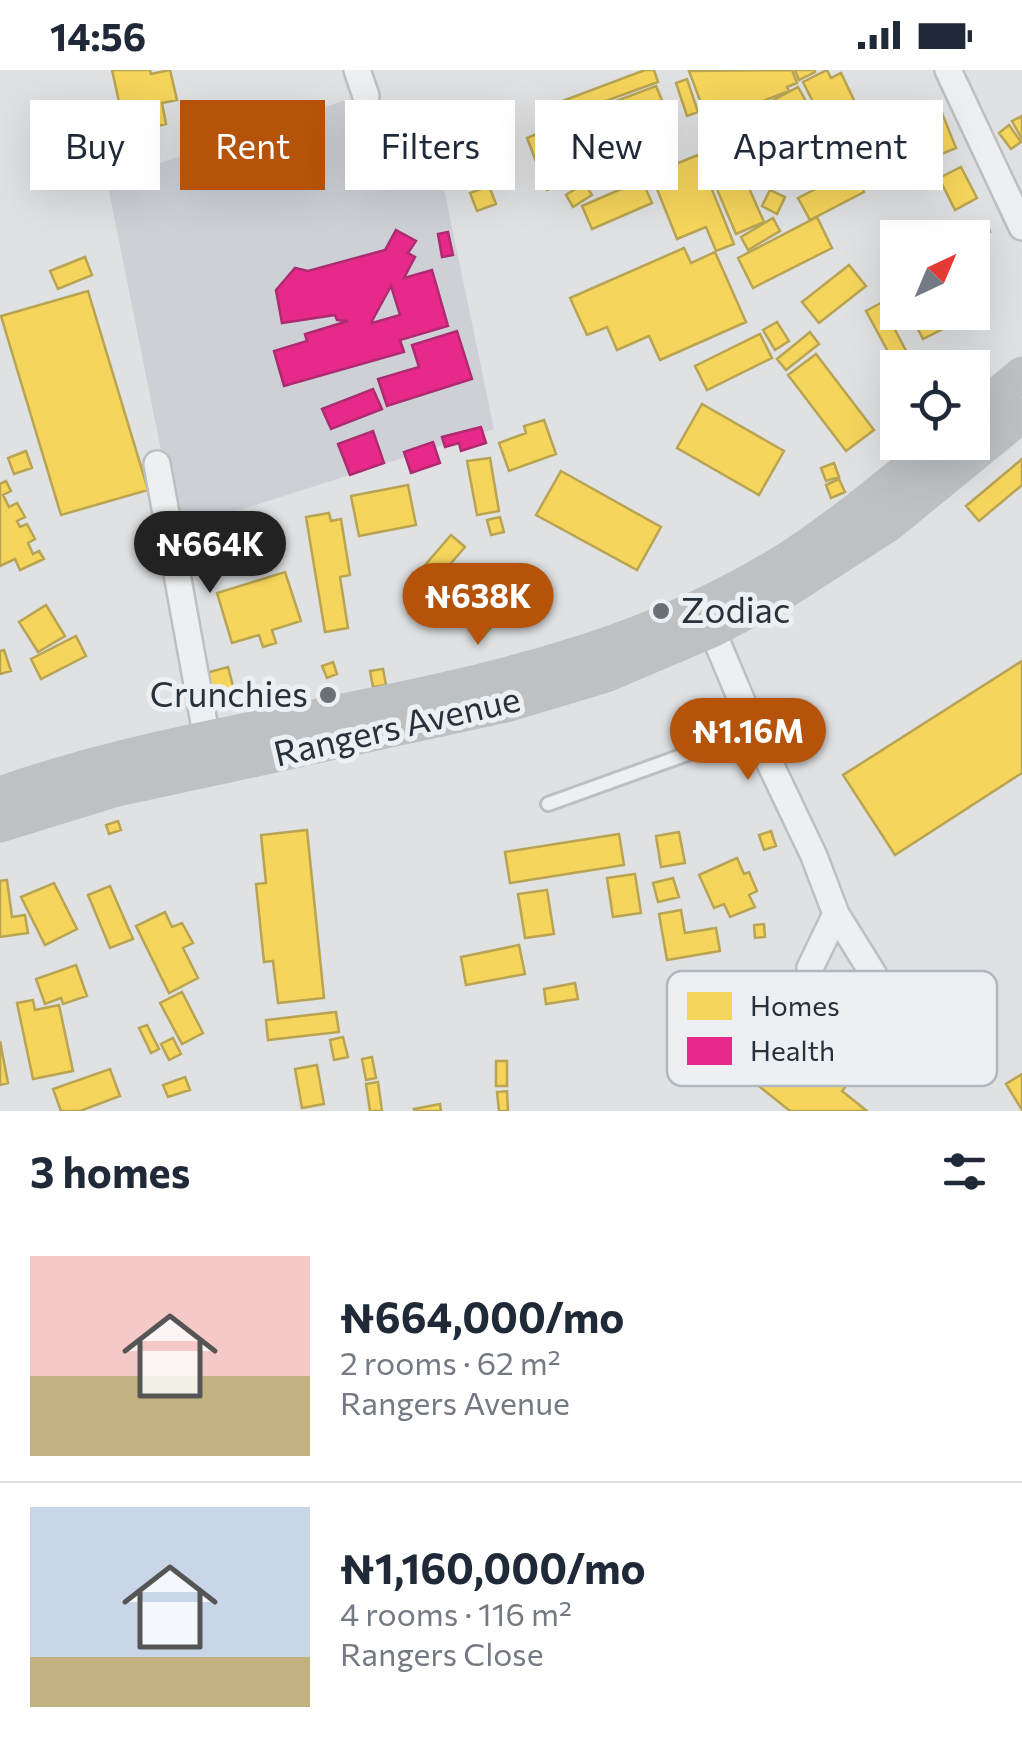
<!DOCTYPE html>
<html lang="en">
<head>
<meta charset="utf-8">
<style>
	body { margin:0; font-family:Commissioner,sans-serif; background:#f2f2f3; color:#1f2937; height:100vh; display:flex; flex-direction:column; font-size:38px; white-space:nowrap }
	* { box-sizing:border-box; margin:0 }
	p { font-size:32px; color:#747a83 }
	.icon { flex:none; width:55px; height:55px; fill:none; stroke:currentColor; stroke-width:2; stroke-linecap:round; stroke-linejoin:round }
	.map { position:relative; height:1041px; overflow:hidden }
	.drawer { display:flex; flex-direction:column; background:#fff; flex:1 }
	.drawer>* { flex:none }
	.banner { position:absolute; left:30px; top:30px; width:962px; height:90px; display:flex; gap:20px }
	.needle { width:65px; rotate:44deg }
	.buttons { position:absolute; left:880px; top:150px; display:grid; gap:20px }
	.buttons a { display:grid; place-items:center; width:110px; height:110px; border-radius:0px; background:#fff; box-shadow:0 10px 40px #0002; font-size:50px }
	.price { position:absolute; translate:-50% -85px; padding:0 22px; border-radius:35px; background:#b45309; color:#fff; font-size:32px; line-height:65px; filter:drop-shadow(0 2px 5px #0008) }
	.price::after { content:''; position:absolute; left:50%; top:60px; width:30px; height:22px; margin-left:-15px; background:inherit; clip-path:polygon(0 0,100% 0,50% 100%) }
	.price.selected { background:#222; color:#fff }
	ul { padding:0; list-style:none }
	li { display:flex; align-items:center; gap:30px; height:250px; padding:0 30px }
	li+li { border-top:2px solid #e0e1e3 }
	li span { display:grid; place-items:center; flex:none; width:280px; height:200px; border-radius:0px; color:#555 }
	li>.icon { margin-inline-start:auto }
	span .icon { width:120px; height:120px; fill:#fffc; stroke-width:1 }
	li b { font-size:42px }
	h2 { display:flex; justify-content:space-between; align-items:center; height:120px; padding:0 30px; font-size:42px }
	.tag { padding:0 35px; border-radius:0px; background:#fff; box-shadow:0 10px 40px #0002; font-size:35px; line-height:90px }
	.tag.selected { background:#b45309; color:#fff }
	.status { display:flex; justify-content:space-between; align-items:center; height:70px; padding:0 50px; background:#fff; direction:ltr }
	.status svg { height:28px; fill:currentColor }
	.map>svg:first-child { display:block }
</style>
</head>
<body>
<div class="status"><b>14:56</b><svg viewBox="0 0 49 12"><path d="M0 12V9h3v3zM5 12V6h3v6zM10 12V3h3v9zM15 12V0h3v12zM26 1h20v11H26zM47 4h2v5h-2z"/></svg></div>
<div class="map">
<svg width="1022" height="1041" viewBox="0 0 1022 1041">
	<rect width="100%" height="100%" fill="#dfe1e3"/>
	<path fill="#cdd1d6" d="M 343,31 L 443,114 L 494,359 L 177,460 L 107,111 Z"/>
	<path fill="#f6d55c" stroke="#b8a452" stroke-width="2.5" d="M 112,0 L 150,0 L 151,4 L 170,0 L 177,30 L 162,33 L 166,54 L 139,60 L 134,39 L 121,41 Z
		M 645,0 L 654,0 L 658,12 L 554,50 L 549,36 Z
		M 792,0 L 797,13 L 787,17 L 789,21 L 708,52 L 689,1 Z
		M 795,0 L 814,0 L 815,2 L 799,10 Z
		M 827,0 L 831,8 L 841,3 L 863,49 L 830,66 L 803,12 Z
		M 687,9 L 698,42 L 687,46 L 676,13 Z
		M 656,16 L 662,30 L 608,49 L 603,36 Z
		M 798,17 L 829,72 L 864,53 L 874,72 L 807,108 L 798,91 L 790,95 L 784,83 L 764,94 L 754,75 L 787,57 L 772,31 Z
		M 769,32 L 780,54 L 719,85 L 708,63 Z
		M 940,38 L 956,78 L 939,85 L 923,45 Z
		M 113,39 L 122,81 L 114,82 L 115,90 L 107,92 L 97,42 Z
		M 1022,46 L 1022,69 L 1012,51 Z
		M 424,49 L 465,92 L 444,112 L 402,69 Z
		M 1009,55 L 1021,72 L 1011,79 L 999,63 Z
		M 554,57 L 574,110 L 547,120 L 527,68 Z
		M 734,84 L 764,152 L 736,164 L 707,96 Z
		M 698,85 L 734,174 L 716,181 L 706,157 L 677,169 L 651,104 Z
		M 961,97 L 977,128 L 955,140 L 939,108 Z
		M 853,100 L 864,122 L 810,150 L 798,128 Z
		M 642,110 L 652,133 L 592,159 L 582,136 Z
		M 584,113 L 592,125 L 573,137 L 566,125 Z
		M 489,116 L 496,134 L 477,141 L 470,123 Z
		M 770,120 L 785,127 L 777,144 L 762,136 Z
		M 817,147 L 832,178 L 753,218 L 738,188 Z
		M 773,148 L 780,161 L 748,180 L 741,167 Z
		M 987,153 L 990,162 L 972,169 L 963,168 L 961,163 Z
		M 684,178 L 691,193 L 715,182 L 746,252 L 660,290 L 649,266 L 617,280 L 607,257 L 587,265 L 570,228 Z
		M 898,183 L 898,220 L 882,190 Z
		M 85,187 L 92,205 L 58,219 L 50,201 Z
		M 849,195 L 866,216 L 819,253 L 802,232 Z
		M 972,220 L 982,239 L 923,269 L 909,242 L 972,242 Z
		M 88,221 L 148,420 L 61,445 L 1,246 Z
		M 881,233 L 915,298 L 898,298 L 898,300 L 866,241 Z
		M 777,252 L 789,271 L 775,280 L 763,260 Z
		M 810,262 L 819,274 L 786,300 L 777,289 Z
		M 760,264 L 772,288 L 707,320 L 695,296 Z
		M 816,284 L 874,360 L 846,381 L 788,305 Z
		M 702,334 L 784,381 L 759,425 L 677,378 Z
		M 544,350 L 556,384 L 509,401 L 499,373 L 526,363 L 524,356 Z
		M 26,381 L 32,398 L 14,404 L 8,388 Z
		M 490,388 L 499,441 L 477,445 L 467,391 Z
		M 1022,389 L 1022,415 L 979,451 L 966,436 Z
		M 834,393 L 839,407 L 826,411 L 821,398 Z
		M 561,401 L 661,457 L 637,500 L 536,445 Z
		M 839,409 L 845,422 L 831,428 L 826,415 Z
		M 6,411 L 11,421 L 3,425 L 9,437 L 17,433 L 25,447 L 17,451 L 20,457 L 27,454 L 35,469 L 28,473 L 33,484 L 39,481 L 44,489 L 20,500 L 15,489 L 0,496 L 0,414 Z
		M 408,415 L 416,455 L 359,466 L 351,426 Z
		M 329,443 L 331,451 L 341,449 L 350,505 L 340,507 L 348,558 L 325,562 L 306,447 Z
		M 500,447 L 504,462 L 491,465 L 487,450 Z
		M 253,462 L 260,485 L 197,504 L 190,482 Z
		M 451,465 L 465,477 L 427,521 L 413,509 Z
		M 266,471 L 275,479 L 270,485 L 261,477 Z
		M 285,502 L 301,551 L 272,560 L 276,573 L 263,577 L 259,565 L 232,573 L 217,523 Z
		M 447,502 L 481,531 L 485,526 L 504,542 L 482,568 L 430,523 Z
		M 409,529 L 424,529 L 424,543 L 409,543 Z
		M 46,535 L 65,566 L 38,582 L 19,552 Z
		M 76,566 L 86,586 L 41,609 L 31,589 Z
		M 4,580 L 11,601 L 0,604 L 0,581 Z
		M 1022,591 L 1022,703 L 895,785 L 843,705 Z
		M 333,592 L 337,604 L 327,608 L 322,596 Z
		M 228,597 L 234,620 L 211,626 L 206,603 Z
		M 383,599 L 386,615 L 373,617 L 370,601 Z
		M 118,751 L 121,760 L 109,764 L 106,755 Z
		M 307,760 L 324,928 L 278,933 L 273,891 L 264,892 L 256,814 L 266,813 L 261,765 Z
		M 771,761 L 776,776 L 764,780 L 759,765 Z
		M 679,762 L 685,793 L 661,797 L 656,766 Z
		M 619,764 L 624,795 L 510,813 L 505,782 Z
		M 737,788 L 744,804 L 749,802 L 757,821 L 749,825 L 755,837 L 730,847 L 724,834 L 714,838 L 699,805 Z
		M 635,804 L 641,843 L 613,847 L 607,808 Z
		M 673,808 L 679,827 L 658,832 L 653,813 Z
		M 7,810 L 12,847 L 25,845 L 28,863 L 0,867 L 0,811 Z
		M 54,813 L 77,859 L 45,875 L 21,827 Z
		M 110,816 L 133,869 L 110,878 L 88,825 Z
		M 547,820 L 554,864 L 525,868 L 518,824 Z
		M 681,840 L 685,863 L 716,858 L 720,881 L 667,890 L 659,844 Z
		M 165,842 L 172,857 L 182,853 L 193,873 L 183,878 L 198,908 L 169,923 L 136,856 Z
		M 764,854 L 765,867 L 755,868 L 754,855 Z
		M 519,875 L 525,904 L 466,915 L 461,887 Z
		M 76,895 L 87,926 L 63,934 L 61,928 L 45,934 L 36,909 Z
		M 575,913 L 578,929 L 546,934 L 544,919 Z
		M 182,922 L 203,963 L 182,974 L 160,933 Z
		M 33,930 L 35,940 L 59,935 L 73,1001 L 33,1009 L 17,933 Z
		M 336,942 L 339,962 L 268,970 L 266,950 Z
		M 776,948 L 794,962 L 806,948 L 826,964 L 814,978 L 837,997 L 831,1005 L 846,1016 L 842,1021 L 867,1041 L 790,1041 L 704,972 L 719,954 L 751,980 Z
		M 147,955 L 159,979 L 151,983 L 139,958 Z
		M 343,967 L 348,987 L 334,990 L 330,970 Z
		M 173,968 L 181,984 L 169,990 L 161,974 Z
		M 0,971 L 8,1013 L 0,1015 Z
		M 372,987 L 376,1008 L 366,1010 L 362,989 Z
		M 496,991 L 507,991 L 507,1016 L 496,1016 Z
		M 317,995 L 324,1034 L 302,1038 L 295,999 Z
		M 110,999 L 120,1026 L 80,1041 L 61,1041 L 53,1019 Z
		M 1022,1004 L 1022,1040 L 1006,1014 Z
		M 185,1007 L 190,1020 L 168,1027 L 163,1015 Z
		M 378,1012 L 382,1041 L 370,1041 L 366,1014 Z
		M 507,1021 L 508,1041 L 499,1041 L 497,1022 Z
		M 440,1034 L 441,1041 L 415,1041 L 414,1039 Z"/>
	<path fill="#e7298a" stroke="#ae2b72" stroke-width="2.5" fill-rule="evenodd" d="M 286,80 L 292,95 L 236,118 L 230,104 Z
		M 396,160 L 416,171 L 408,183 L 415,187 L 404,208 L 432,200 L 448,256 L 400,270 L 404,282 L 284,316 L 274,281 L 307,271 L 305,264 L 348,251 L 337,250 L 335,245 L 282,253 L 276,220 L 295,198 L 308,201 L 385,180 ZM 391,216 L 400,245 L 372,253 L 372,251 Z
		M 448,162 L 453,185 L 442,187 L 438,164 Z
		M 457,261 L 472,309 L 387,336 L 378,309 L 419,297 L 412,275 Z
		M 373,319 L 382,339 L 331,359 L 322,339 Z
		M 481,357 L 486,373 L 461,381 L 459,373 L 445,377 L 442,367 Z
		M 373,361 L 384,393 L 350,405 L 338,374 Z
		M 433,372 L 440,393 L 411,403 L 404,382 Z"/>
	<g fill="none" stroke-linecap="round" stroke-linejoin="round">
		<defs>
			<path id="lane" d="M 548,734 L 754,660"/>
			<path id="street" d="M 357,0 L 366,26
				M 948,0 L 1022,157
				M 157,394 L 207,669
				M 712,560 L 754,660 L 814,786 L 836,844 L 874,905 C 870,928 865,937 844,947 L 832,943 L 810,922 L 810,898 L 836,844"/>
		</defs>
		<use href="#lane" stroke="#bdbfc1" stroke-width="18"/>
		<use href="#street" stroke="#bdbfc1" stroke-width="30"/>
		<use href="#lane" stroke="#eeeff0" stroke-width="12"/>
		<use href="#street" stroke="#eeeff0" stroke-width="25"/>
		<path stroke="#bdc1c3" stroke-width="35" d="M 972,345 L 1022,304
			M 0,724 C 184,659 382,645 568,587 C 641,565 717,532 783,492 C 838,457 889,414 940,372
			M 0,755 L 113,720 L 506,635 L 606,605 L 712,560 L 779,525 L 889,454 L 1022,345"/>
	</g>
	<g fill="#686f75" stroke="#ecf0f3" stroke-width="4">
		<circle cx="661" cy="541" r="10"/>
		<circle cx="328" cy="625" r="10"/>
	</g>
	<g text-anchor="middle" stroke-width="10" stroke-linejoin="round" paint-order="stroke">
		<g font-size="35" fill="#28313a" stroke="#ecf0f3" text-anchor="start">
			<text x="681" y="553">Zodiac</text>
			<text x="308" y="637" text-anchor="end">Crunchies</text>
		</g>
		<g font-size="35" fill="#28313a" stroke="#ecf0f3">
			<text transform="translate(397 657) rotate(-13)" y="12">Rangers Avenue</text>
		</g>
	</g>
	<rect x="667" y="901" width="330" height="115" rx="15" fill="#ecf0f3" stroke="#b1b7bc" stroke-width="2.5"/>
	<rect x="687" y="922" width="45" height="28" fill="#f6d55c"/>
	<rect x="687" y="967" width="45" height="28" fill="#e7298a"/>
	<g font-size="28" fill="#28313a">
		<text x="750" y="946">Homes</text>
		<text x="750" y="991">Health</text>
	</g>
</svg>
<div class="buttons">
<a><svg class="needle" viewBox="-14 -14 28 28"><path d="M0-13l5 13h-10z" fill="#e53935"/><path d="M0 13l5-13h-10z" fill="#747a83"/></svg></a>
<a><svg class="icon" aria-label="locate" viewBox="0 0 24 24"><circle cx="12" cy="12" r="6"/><path d="M12 2v4M12 18v4M2 12h4M18 12h4"/></svg></a>
</div>
<b class="price selected" style="left:210px;top:526px">₦664K</b>
<b class="price" style="left:478px;top:578px">₦638K</b>
<b class="price" style="left:748px;top:713px">₦1.16M</b>
<div class="banner">
<a class="tag">Buy</a>
<a class="tag selected">Rent</a>
<a class="tag">Filters</a>
<a class="tag">New</a>
<a class="tag">Apartment</a>
</div>
</div>
<section class="drawer">
<h2>3 homes<svg class="icon" aria-label="filters" viewBox="0 0 24 24"><path d="M4 7h16M4 17h16"/><circle cx="9" cy="7" r="2"/><circle cx="15" cy="17" r="2"/></svg></h2>
<ul>
<li><span style="background:linear-gradient(#f6c9c9 60%,#c2b280 0)"><svg class="icon" aria-label="home" viewBox="0 0 24 24"><path d="M3 11l9-7 9 7M6 9v11h12V9"/></svg></span><div><b>₦664,000/mo</b><p>2 rooms · 62 m²</p><p>Rangers Avenue</p></div></li>
<li><span style="background:linear-gradient(#c9d6e8 75%,#c2b280 0)"><svg class="icon" aria-label="home" viewBox="0 0 24 24"><path d="M3 11l9-7 9 7M6 9v11h12V9"/></svg></span><div><b>₦1,160,000/mo</b><p>4 rooms · 116 m²</p><p>Rangers Close</p></div></li>
</ul>
</section>
</body>
</html>
